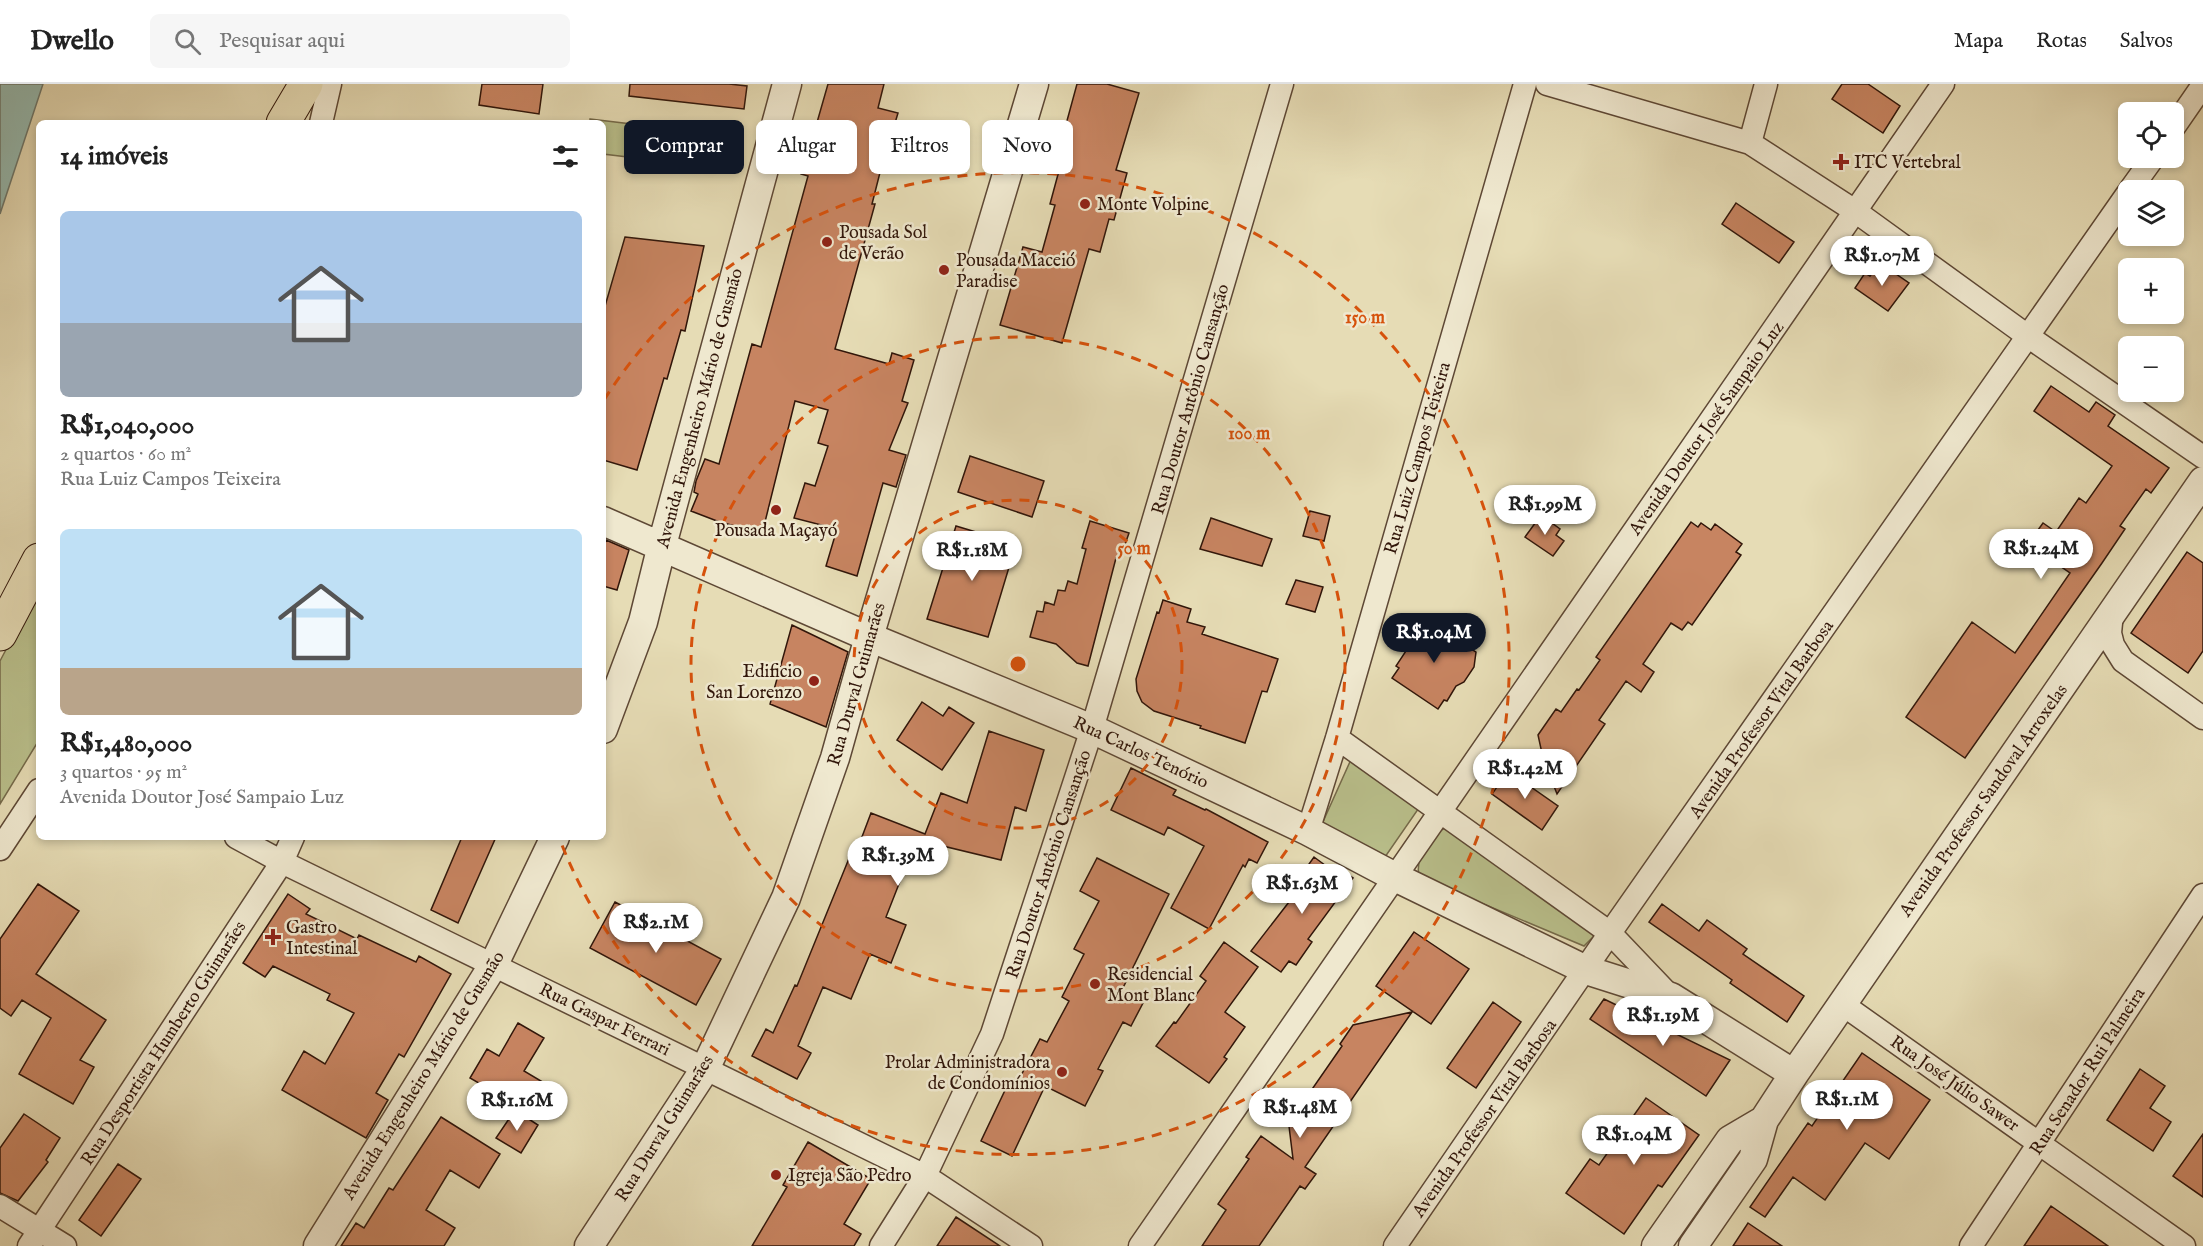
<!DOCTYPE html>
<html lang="pt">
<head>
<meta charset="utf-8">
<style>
	body { margin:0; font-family:"IM FELL English",serif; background:#f6f6f6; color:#222; height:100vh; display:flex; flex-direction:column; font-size:22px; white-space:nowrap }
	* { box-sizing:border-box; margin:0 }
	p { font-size:20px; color:#767676 }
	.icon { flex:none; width:33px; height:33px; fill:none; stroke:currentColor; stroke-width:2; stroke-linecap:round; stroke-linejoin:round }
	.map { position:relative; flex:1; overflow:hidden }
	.panel { position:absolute; left:36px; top:36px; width:570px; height:720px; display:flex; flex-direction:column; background:#fff; border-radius:9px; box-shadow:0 3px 9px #0003 }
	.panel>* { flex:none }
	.hud { position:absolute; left:624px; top:36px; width:570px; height:54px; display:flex; gap:12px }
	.fabs { position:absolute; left:2118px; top:18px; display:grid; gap:12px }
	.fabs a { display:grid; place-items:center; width:66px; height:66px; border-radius:9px; background:#fff; box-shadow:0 3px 9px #0003; font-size:30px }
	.price { position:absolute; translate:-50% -51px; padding:0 14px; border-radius:21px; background:#fff; color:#222; font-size:20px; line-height:39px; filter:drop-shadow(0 2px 3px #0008) }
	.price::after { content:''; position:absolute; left:50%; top:36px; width:18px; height:14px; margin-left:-9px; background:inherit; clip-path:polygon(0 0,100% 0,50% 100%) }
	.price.on { background:#111827; color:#fff }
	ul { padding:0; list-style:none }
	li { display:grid; align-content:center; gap:12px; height:318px; padding:0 24px }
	li span { display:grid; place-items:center; height:186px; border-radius:9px; color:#555 }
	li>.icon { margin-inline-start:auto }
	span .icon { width:108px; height:108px; fill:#fffc; stroke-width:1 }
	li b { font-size:26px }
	h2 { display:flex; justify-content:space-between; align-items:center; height:72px; padding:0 24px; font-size:26px }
	.pill { padding:0 21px; border-radius:9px; background:#fff; box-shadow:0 3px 9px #0003; font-size:21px; line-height:54px }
	.pill.on { background:#111827; color:#fff }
	header { display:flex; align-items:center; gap:36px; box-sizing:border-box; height:84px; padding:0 30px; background:#fff; border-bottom:2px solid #e0e0e0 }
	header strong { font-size:28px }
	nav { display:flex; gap:33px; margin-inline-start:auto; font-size:21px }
	.search { width:420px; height:54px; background:#f6f6f6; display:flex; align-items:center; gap:15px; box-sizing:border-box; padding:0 21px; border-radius:9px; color:#767676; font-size:22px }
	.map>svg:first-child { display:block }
</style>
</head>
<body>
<header>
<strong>Dwello</strong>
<div class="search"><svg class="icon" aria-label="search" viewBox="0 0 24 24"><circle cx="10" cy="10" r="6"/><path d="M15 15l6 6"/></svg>Pesquisar aqui</div>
<nav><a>Mapa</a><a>Rotas</a><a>Salvos</a></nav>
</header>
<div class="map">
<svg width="2203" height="1162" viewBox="0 0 2203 1162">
	<rect width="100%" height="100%" fill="#e6dcb5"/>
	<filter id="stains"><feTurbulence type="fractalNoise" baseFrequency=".00333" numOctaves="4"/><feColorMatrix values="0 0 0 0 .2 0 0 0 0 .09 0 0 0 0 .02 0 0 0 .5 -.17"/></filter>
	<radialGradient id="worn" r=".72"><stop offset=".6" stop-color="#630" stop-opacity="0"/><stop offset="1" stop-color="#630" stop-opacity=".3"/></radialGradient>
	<path fill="#b9bf8b" stroke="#756a4a" stroke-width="1.5" d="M 590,35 L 665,44 L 661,77 L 603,70 L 603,39 L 590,39 Z
		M 39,503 L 39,656 L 0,720 L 0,577 Z
		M 1353,671 L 1421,721 L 1385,773 L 1322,740 Z
		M 1450,742 L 1595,851 L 1584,862 L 1419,793 C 1415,771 1430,749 1450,742 Z"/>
	<path fill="#96bbb1" stroke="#6e796e" stroke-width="1.5" d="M 0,0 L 43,0 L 0,130 Z"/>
	<path fill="#c78461" stroke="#31160a" stroke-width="1.5" d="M 482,0 L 543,0 L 539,30 L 479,21 Z
		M 630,0 L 729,0 L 747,2 L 744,25 L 629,12 Z
		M 828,0 L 884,0 L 878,24 L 898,29 L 892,49 L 890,49 L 872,120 L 875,120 L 835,265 L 889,280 L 892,269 L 914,276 L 902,317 L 908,319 L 889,366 L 906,371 L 896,403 L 883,399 L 857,492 L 826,482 L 837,445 L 794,434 L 805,399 L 815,402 L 828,362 L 818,359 L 828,326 L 795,317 L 762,450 L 717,437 L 691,427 L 698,410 L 694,408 L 696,397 L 705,375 L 719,380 L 752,260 L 761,263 L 808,92 L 801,90 L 803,81 L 800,80 L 811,40 L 816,42 Z
		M 1077,0 L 1107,0 L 1139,9 L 1116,86 L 1127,89 L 1114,136 L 1109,135 L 1100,168 L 1089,165 L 1062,259 L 1000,241 L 1023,163 L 1042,168 L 1055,121 L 1050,120 L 1070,46 L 1065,44 Z
		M 1842,0 L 1868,0 L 1900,22 L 1883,49 L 1832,15 Z
		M 1736,119 L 1794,158 L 1779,179 L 1722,140 Z
		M 625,153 L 704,162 L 685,247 L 681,246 L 667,295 L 664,294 L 637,386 L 603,376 L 603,229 Z
		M 1880,179 L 1909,199 L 1888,227 L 1855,204 L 1865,189 L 1870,192 Z
		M 2051,302 L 2089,328 L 2096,318 L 2115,331 L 2108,342 L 2169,384 L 2151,409 L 2146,405 L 2120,442 L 2125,445 L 2102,479 L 1965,674 L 1906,633 L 1972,538 L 2015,569 L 2070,489 L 2028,460 L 2043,439 L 2056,448 L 2079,414 L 2086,419 L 2112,382 L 2034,327 Z
		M 970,372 L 1044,397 L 1032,433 L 958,408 Z
		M 1310,427 L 1330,432 L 1324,457 L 1303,452 Z
		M 1541,431 L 1560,445 L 1556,451 L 1564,457 L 1553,472 L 1525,453 Z
		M 1211,434 L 1272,455 L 1262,482 L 1200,465 Z
		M 1090,437 L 1129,449 L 1120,475 L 1116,474 L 1088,582 L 1077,579 L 1056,560 L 1030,553 L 1037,527 L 1043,528 L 1045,518 L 1054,521 L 1058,506 L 1065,507 L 1068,497 L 1077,500 L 1086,465 L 1082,464 Z
		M 1691,438 L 1698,443 L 1701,439 L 1711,446 L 1715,440 L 1742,460 L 1736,468 L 1741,471 L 1692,541 L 1688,538 L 1682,546 L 1671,539 L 1643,580 L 1654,588 L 1641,608 L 1626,597 L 1599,636 L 1605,640 L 1557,710 L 1543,674 L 1538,651 L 1556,625 L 1561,628 L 1577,605 L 1579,606 L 1600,576 L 1596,573 Z
		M 956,442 L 1016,460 L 988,553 L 927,535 Z
		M 606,456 L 629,466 L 617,506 L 603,502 L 603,466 Z
		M 2187,468 L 2203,479 L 2203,567 L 2188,589 L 2131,549 Z
		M 1296,496 L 1323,503 L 1315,528 L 1286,520 Z
		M 1163,516 L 1191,525 L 1187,538 L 1205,543 L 1202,550 L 1278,575 L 1267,608 L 1262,607 L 1245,659 L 1200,644 L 1201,642 L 1154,627 L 1142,618 L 1137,607 L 1136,595 L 1157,528 L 1159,529 Z
		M 1427,536 L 1476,568 L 1474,583 L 1464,598 L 1456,602 L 1447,617 L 1444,616 L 1438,625 L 1392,594 L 1399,584 L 1396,582 L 1406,567 L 1412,550 L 1423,541 Z
		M 792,541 L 848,568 L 826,643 L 770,620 Z
		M 922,618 L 943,632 L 949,623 L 974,639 L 942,686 L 897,656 Z
		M 989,647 L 1044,666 L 1026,727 L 1015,723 L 1001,776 L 926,758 L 915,786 L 906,782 L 886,833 L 906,841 L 891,879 L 870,870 L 851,915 L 823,903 L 798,962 L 811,969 L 797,995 L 752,972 L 766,945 L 773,949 L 795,901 L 797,902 L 850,772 L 854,774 L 871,729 L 925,750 L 941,709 L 967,719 Z
		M 1131,684 L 1176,706 L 1173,711 L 1205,726 L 1206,725 L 1268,758 L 1257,779 L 1249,775 L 1245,783 L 1243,781 L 1209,845 L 1171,824 L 1204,762 L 1168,743 L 1164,751 L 1111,726 Z
		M 1508,687 L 1558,722 L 1542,746 L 1492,710 Z
		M 462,753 L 496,753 L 458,839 L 431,826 Z
		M 1314,773 L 1333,787 L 1336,782 L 1353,794 L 1308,855 L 1312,858 L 1296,881 L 1289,877 L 1281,888 L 1251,867 L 1299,805 L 1294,801 Z
		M 1097,774 L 1169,810 L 1121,908 L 1143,919 L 1131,942 L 1123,938 L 1098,985 L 1103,987 L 1085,1022 L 1045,1002 L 1012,1072 L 981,1057 L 1008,1000 L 1015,1003 L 1040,955 L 1047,958 L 1069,917 L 1062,913 L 1084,870 L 1074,865 L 1099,817 L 1080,807 Z
		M 38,800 L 79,827 L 36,890 L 106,936 L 80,976 L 94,983 L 73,1020 L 19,990 L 51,934 L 22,916 L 11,932 L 0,924 L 0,855 Z
		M 288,810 L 310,825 L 306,830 L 357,855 L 359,851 L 416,878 L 419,872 L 451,890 L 404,973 L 399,970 L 376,1009 L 388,1016 L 366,1054 L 282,1006 L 304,967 L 325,980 L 354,929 L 327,916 L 330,910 L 273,882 L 265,893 L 243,879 Z
		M 615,818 L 721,875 L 696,921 L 590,864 Z
		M 1662,820 L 1699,847 L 1707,836 L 1747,865 L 1743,870 L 1804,912 L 1787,938 L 1730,899 L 1732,896 L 1649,838 Z
		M 1414,848 L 1469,885 L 1431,940 L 1376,902 Z
		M 1224,858 L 1258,883 L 1225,928 L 1245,943 L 1224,973 L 1227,975 L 1209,999 L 1156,962 L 1174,938 L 1176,939 L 1206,897 L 1200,892 Z
		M 1604,915 L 1730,976 L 1706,1012 L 1590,935 Z
		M 1493,918 L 1521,938 L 1476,1004 L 1447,984 Z
		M 1412,928 L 1305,1083 L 1316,1090 L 1305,1105 L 1300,1102 L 1259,1162 L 1202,1162 L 1226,1126 L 1218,1120 L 1249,1075 L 1246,1073 L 1261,1052 L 1293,1075 L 1288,1034 L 1303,1012 L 1306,1014 L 1342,962 L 1340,960 L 1353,941 Z
		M 518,939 L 544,954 L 524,987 L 546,1000 L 529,1028 L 470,994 L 487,965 L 499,972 Z
		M 1862,969 L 1930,1016 L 1889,1075 L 1865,1059 L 1825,1116 L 1793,1093 L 1765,1133 L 1750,1123 L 1808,1039 L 1812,1042 Z
		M 2140,985 L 2165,1002 L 2150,1024 L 2171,1038 L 2153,1067 L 2107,1036 Z
		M 1646,1014 L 1699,1051 L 1662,1103 L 1658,1101 L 1624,1150 L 1566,1109 L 1590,1075 L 1599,1081 Z
		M 515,1026 L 538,1041 L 521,1069 L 496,1054 Z
		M 24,1030 L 60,1054 L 46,1076 L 48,1078 L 18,1117 L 0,1109 L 0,1064 Z
		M 441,1033 L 500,1070 L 479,1104 L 450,1086 L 426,1126 L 455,1144 L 444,1162 L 341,1162 L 356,1139 L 364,1144 L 389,1104 L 393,1106 Z
		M 2203,1050 L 2203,1113 L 2173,1092 Z
		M 808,1058 L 871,1095 L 844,1140 L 861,1150 L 854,1162 L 752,1162 L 787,1103 L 783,1101 Z
		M 118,1080 L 141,1095 L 101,1152 L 79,1136 Z
		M 2051,1122 L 2108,1162 L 2024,1162 Z
		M 956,1133 L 1000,1162 L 937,1162 Z
		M 1748,1139 L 1782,1162 L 1733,1162 Z"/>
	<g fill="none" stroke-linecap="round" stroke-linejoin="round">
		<defs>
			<path id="minor" d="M 1547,0 L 1750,59 L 1855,127 L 2029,253 L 2203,373
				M 321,39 L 330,0
				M 2174,43 L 2203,1
				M 1750,59 L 1766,0
				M 2130,106 L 2153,74
				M 2112,529 L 2110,549 L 2113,561 L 2123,577 L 2203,634
				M 1337,654 L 1610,849 L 1670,912
				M 1308,747 L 1337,654 L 1525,0
				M 236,753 L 282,778 L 925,1092 L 1031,1162
				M 0,765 L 39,706
				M 1842,920 L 2184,1162
				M 0,1122 L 65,1162
				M 29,1162 L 282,778 L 293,753
				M 881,1162 L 925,1092 L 992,950 L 1092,645 L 1282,0
				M 1140,1162 L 1943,0
				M 1395,1162 L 1610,849 L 2128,109
				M 1971,1162 L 2203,811"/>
			<path id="tertiary" d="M 603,437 L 869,553 L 1092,645 L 1308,747 L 1395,793 L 1586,886 L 1671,913 L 1794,990
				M 603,645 L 643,538 L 662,461 L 787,0
				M 318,1162 L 494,880 L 555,753
				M 589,1162 L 705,985 L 786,814 L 835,674 L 869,553 L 1034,0
				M 1656,1162 L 1730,1056 L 1764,1036
				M 1693,1162 L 1753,1075 L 1764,1036 L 1794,990 L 2203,397"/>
			<path id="primary" d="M 283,39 L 306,0
				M 0,550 L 39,476"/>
		</defs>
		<use href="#minor" stroke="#5e4835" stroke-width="25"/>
		<use href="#tertiary" stroke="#5e4835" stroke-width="31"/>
		<use href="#primary" stroke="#31160a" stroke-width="35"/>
		<use href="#minor" stroke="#efe8cf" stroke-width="22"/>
		<use href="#tertiary" stroke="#efe8cf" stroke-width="28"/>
		<use href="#primary" stroke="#e6dcb5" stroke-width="33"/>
	</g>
	<g fill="none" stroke="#d6520c" stroke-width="3" stroke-dasharray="10 8">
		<circle cx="1018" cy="580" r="164"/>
		<circle cx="1018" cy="580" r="327"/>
		<path d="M604 316A491 491 0 1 1 560 756"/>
	</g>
	<g fill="#8f2418" stroke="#efe8cf" stroke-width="2">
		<path d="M1838 69h6v6h6v6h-6v6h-6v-6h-6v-6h6z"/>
		<circle cx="1085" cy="120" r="6"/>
		<circle cx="827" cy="158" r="6"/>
		<circle cx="944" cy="186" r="6"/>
		<circle cx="776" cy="426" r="6"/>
		<circle cx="814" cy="597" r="6"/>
		<path d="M270 844h6v6h6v6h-6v6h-6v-6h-6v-6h6z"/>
		<circle cx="1095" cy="900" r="6"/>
		<circle cx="1062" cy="988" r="6"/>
		<circle cx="776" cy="1091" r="6"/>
	</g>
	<g text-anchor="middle" stroke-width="5" stroke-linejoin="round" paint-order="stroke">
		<g font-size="18" fill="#31160a" stroke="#efe8cf" text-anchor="start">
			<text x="1854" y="84">ITC Vertebral</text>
			<text x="1097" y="126">Monte Volpine</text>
			<text x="839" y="154">Pousada Sol<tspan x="839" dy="21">de Verão</tspan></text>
			<text x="956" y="182">Pousada Maceió<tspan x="956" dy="21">Paradise</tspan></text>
			<text x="776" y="452" text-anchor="middle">Pousada Maçayó</text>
			<text x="802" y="593" text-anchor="end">Edificio<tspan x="802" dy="21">San Lorenzo</tspan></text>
			<text x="286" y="849">Gastro<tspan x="286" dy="21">Intestinal</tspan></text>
			<text x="1107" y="896">Residencial<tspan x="1107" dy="21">Mont Blanc</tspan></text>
			<text x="1050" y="984" text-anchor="end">Prolar Administradora<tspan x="1050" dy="21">de Condomínios</tspan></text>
			<text x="788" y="1097">Igreja São Pedro</text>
		</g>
		<g font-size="18" fill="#31160a" stroke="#efe8cf">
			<text transform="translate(1190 315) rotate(-74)" y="6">Rua Doutor Antônio Cansanção</text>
			<text transform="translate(699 324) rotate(-75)" y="6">Avenida Engenheiro Mário de Gusmão</text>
			<text transform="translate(1706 344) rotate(-55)" y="6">Avenida Doutor José Sampaio Luz</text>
			<text transform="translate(1417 374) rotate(-74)" y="6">Rua Luiz Campos Teixeira</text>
			<text transform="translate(856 600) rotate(-74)" y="6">Rua Durval Guimarães</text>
			<text transform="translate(1761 635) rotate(-55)" y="6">Avenida Professor Vital Barbosa</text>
			<text transform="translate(1141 668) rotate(25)" y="6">Rua Carlos Tenório</text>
			<text transform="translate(1983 716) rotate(-55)" y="6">Avenida Professor Sandoval Arroxelas</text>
			<text transform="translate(1048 780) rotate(-72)" y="6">Rua Doutor Antônio Cansanção</text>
			<text transform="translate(605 935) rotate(26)" y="6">Rua Gaspar Ferrari</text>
			<text transform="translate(163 959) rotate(-57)" y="6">Rua Desportista Humberto Guimarães</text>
			<text transform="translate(2087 987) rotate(-57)" y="6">Rua Senador Rui Palmeira</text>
			<text transform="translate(423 991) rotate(-58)" y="6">Avenida Engenheiro Mário de Gusmão</text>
			<text transform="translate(1955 999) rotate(35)" y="6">Rua José Júlio Sawer</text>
			<text transform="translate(1484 1034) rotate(-55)" y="6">Avenida Professor Vital Barbosa</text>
			<text transform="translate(664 1044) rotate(-58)" y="6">Rua Durval Guimarães</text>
		</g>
	</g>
	<circle cx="1018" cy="580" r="9" fill="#d6520c" stroke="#efe8cf" stroke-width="3"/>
	<g font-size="18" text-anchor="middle" font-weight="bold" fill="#d6520c" stroke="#efe8cf" stroke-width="5" stroke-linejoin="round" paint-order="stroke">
		<text x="1365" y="239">150 m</text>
		<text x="1249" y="355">100 m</text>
		<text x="1134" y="470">50 m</text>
	</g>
	<rect width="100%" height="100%" filter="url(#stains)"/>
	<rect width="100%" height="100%" fill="url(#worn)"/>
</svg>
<div class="fabs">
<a><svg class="icon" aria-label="locate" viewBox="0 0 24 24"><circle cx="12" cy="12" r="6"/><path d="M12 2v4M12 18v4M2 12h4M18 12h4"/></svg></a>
<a><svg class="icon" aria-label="layers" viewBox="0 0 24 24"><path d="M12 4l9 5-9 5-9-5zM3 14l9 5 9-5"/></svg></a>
<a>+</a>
<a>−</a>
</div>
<b class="price" style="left:1882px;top:203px">R$1.07M</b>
<b class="price" style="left:1545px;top:452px">R$1.99M</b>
<b class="price" style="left:2041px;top:496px">R$1.24M</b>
<b class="price" style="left:972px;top:498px">R$1.18M</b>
<b class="price on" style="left:1434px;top:580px">R$1.04M</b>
<b class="price" style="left:1525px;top:716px">R$1.42M</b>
<b class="price" style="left:898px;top:803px">R$1.39M</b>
<b class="price" style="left:1302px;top:831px">R$1.63M</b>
<b class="price" style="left:656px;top:870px">R$2.1M</b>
<b class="price" style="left:1663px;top:963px">R$1.19M</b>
<b class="price" style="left:1847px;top:1047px">R$1.1M</b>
<b class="price" style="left:517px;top:1048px">R$1.16M</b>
<b class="price" style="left:1300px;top:1055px">R$1.48M</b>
<b class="price" style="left:1634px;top:1082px">R$1.04M</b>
<div class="hud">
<a class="pill on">Comprar</a>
<a class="pill">Alugar</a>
<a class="pill">Filtros</a>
<a class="pill">Novo</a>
</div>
<section class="panel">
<h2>14 imóveis<svg class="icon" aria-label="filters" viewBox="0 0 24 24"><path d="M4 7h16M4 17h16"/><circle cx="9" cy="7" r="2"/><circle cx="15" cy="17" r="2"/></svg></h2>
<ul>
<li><span style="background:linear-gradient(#a9c7e8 60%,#9aa5b1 0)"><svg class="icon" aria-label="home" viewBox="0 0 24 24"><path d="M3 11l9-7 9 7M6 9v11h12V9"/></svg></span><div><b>R$1,040,000</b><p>2 quartos · 60 m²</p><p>Rua Luiz Campos Teixeira</p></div></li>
<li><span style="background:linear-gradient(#bfe0f5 75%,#b9a48a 0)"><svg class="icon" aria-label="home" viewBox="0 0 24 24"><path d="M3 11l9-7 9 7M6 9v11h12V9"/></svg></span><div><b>R$1,480,000</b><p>3 quartos · 95 m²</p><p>Avenida Doutor José Sampaio Luz</p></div></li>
</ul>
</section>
</div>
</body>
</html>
